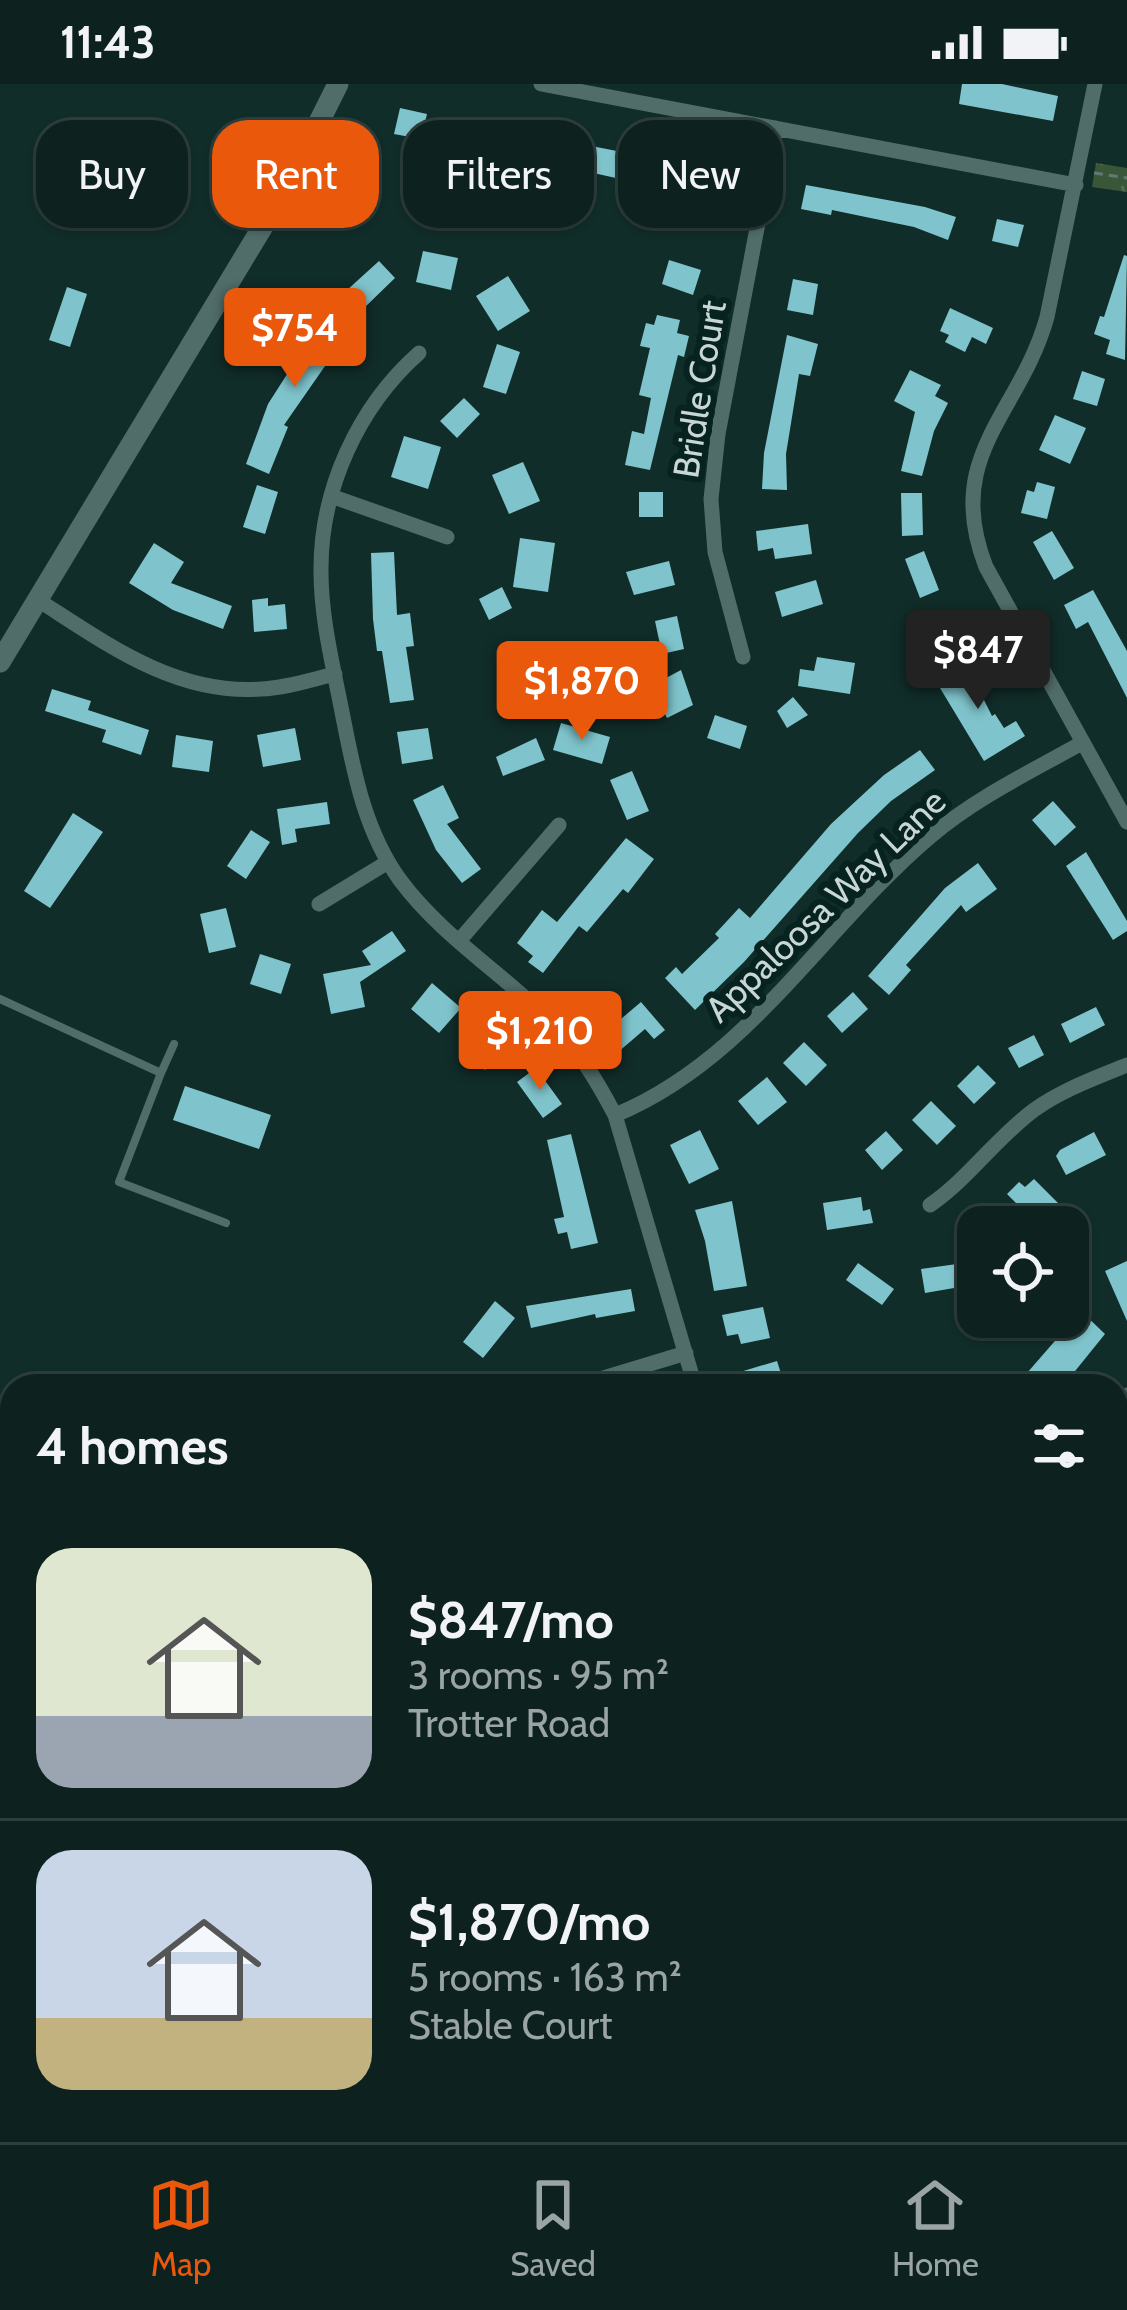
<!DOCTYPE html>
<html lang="en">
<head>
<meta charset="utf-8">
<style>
	body { margin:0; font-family:Cabin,sans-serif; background:#162a28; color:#f1f3f6; height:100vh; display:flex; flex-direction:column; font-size:45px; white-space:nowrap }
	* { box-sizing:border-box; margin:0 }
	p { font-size:39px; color:#9aa4a4 }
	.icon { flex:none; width:66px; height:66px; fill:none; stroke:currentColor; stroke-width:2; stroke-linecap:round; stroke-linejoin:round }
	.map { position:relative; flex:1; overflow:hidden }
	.panel { position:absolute; left:0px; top:1290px; width:1128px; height:768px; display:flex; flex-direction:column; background:#0d221f; border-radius:36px 36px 0 0; box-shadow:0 3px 9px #0004,0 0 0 3px #2d3f3d }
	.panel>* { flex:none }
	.banner { position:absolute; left:36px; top:36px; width:1056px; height:108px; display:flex; gap:24px }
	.controls { position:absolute; left:957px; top:1122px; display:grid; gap:24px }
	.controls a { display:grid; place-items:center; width:132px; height:132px; border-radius:24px; background:#0d221f; box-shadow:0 3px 9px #0004,0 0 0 3px #2d3f3d; font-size:60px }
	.price { position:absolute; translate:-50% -102px; padding:0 27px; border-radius:12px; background:#ea580c; color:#fff; font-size:39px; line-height:78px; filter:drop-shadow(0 3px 6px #0008) }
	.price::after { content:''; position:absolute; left:50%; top:72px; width:36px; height:27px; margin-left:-18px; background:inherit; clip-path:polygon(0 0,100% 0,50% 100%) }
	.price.active { background:#222; color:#fff }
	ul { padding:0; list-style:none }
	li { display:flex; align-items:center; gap:36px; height:300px; padding:0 36px }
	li+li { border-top:3px solid #2d3f3d }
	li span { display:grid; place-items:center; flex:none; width:336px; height:240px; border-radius:36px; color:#555 }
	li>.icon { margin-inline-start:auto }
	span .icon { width:144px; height:144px; fill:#fffc; stroke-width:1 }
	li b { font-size:51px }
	h2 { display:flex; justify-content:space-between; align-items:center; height:144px; padding:0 36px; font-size:51px }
	.tag { padding:0 42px; border-radius:36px; background:#0d221f; box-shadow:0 3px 9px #0004,0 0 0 3px #2d3f3d; font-size:42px; line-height:108px }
	.tag.active { background:#ea580c; color:#fff }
	.status { display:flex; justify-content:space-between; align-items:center; height:84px; padding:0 60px; background:#0d221f; direction:ltr }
	.status svg { height:33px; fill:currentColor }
	.tab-bar { display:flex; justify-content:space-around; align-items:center; height:168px; border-top:3px solid #2d3f3d; background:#0d221f; font-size:33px; color:#9aa4a4 }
	.tab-bar a { display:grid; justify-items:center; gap:6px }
	.tab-bar .active { color:#ea580c }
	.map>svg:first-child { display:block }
</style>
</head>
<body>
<div class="status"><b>11:43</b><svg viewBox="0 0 49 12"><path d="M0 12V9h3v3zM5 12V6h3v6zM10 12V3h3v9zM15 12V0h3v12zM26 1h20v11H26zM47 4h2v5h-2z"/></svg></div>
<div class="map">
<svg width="1127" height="2058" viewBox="0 0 1127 2058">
	<defs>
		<pattern id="park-tufts" width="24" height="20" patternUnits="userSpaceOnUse" patternTransform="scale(3)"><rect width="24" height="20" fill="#395738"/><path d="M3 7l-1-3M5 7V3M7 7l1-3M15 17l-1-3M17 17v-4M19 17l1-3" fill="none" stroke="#546e54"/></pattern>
	</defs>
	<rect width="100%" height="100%" fill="#112d29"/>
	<path fill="url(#park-tufts)" d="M 1096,79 L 1127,84 L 1127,108 L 1092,103 Z"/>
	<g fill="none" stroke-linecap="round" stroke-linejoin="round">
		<path stroke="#1e596f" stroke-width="4.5" d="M 1116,1505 L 1127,1503"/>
	</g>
	<path fill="#7fc4cc" d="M 962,0 L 1002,0 L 1058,12 L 1053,37 L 959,20 Z
		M 400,24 L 427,30 L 421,55 L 394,50 Z
		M 475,37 L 493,41 L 492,45 L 575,63 L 576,59 L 719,87 L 713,113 L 663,102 L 661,110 L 624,103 L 625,96 L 548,79 L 546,89 L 485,76 L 483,88 L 451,81 L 458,49 L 471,52 Z
		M 806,101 L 925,123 L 956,133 L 948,156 L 914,143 L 832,126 L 831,131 L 801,125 Z
		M 997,135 L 1024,141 L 1018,163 L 992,157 Z
		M 423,167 L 458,174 L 451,206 L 416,198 Z
		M 1124,171 L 1127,172 L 1125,276 L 1106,270 L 1110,256 L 1094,250 L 1100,232 L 1104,233 Z
		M 669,176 L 701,186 L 693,211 L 662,200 Z
		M 379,177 L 395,194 L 363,225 L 346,207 Z
		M 508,192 L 530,227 L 498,247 L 476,212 Z
		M 793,195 L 818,200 L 813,231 L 787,226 Z
		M 67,203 L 87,210 L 70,263 L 49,256 Z
		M 950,224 L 993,244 L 986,260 L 972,253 L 965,268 L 945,258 L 949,251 L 940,247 Z
		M 322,229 L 348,249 L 284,341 L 288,343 L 269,390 L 246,380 L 268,320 L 307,259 L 302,255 Z
		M 657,231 L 680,236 L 677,249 L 689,252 L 684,273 L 678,271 L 650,386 L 625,381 L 632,347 L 644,350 L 651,314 L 639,311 L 650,264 L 640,262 L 646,239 L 654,241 Z
		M 787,251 L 818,260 L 810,292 L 799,290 L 786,370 L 787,406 L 762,405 L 764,369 Z
		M 497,260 L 520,268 L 506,310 L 483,303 Z
		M 910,286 L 941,301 L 935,312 L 948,319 L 934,347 L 922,392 L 901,387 L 915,328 L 894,317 Z
		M 1082,287 L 1105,295 L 1097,322 L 1073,315 Z
		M 464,314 L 480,330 L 457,354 L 440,337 Z
		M 1055,331 L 1086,344 L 1070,380 L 1039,366 Z
		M 404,352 L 441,363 L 428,405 L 391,393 Z
		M 523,378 L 540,417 L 509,430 L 492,391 Z
		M 1037,398 L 1055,403 L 1047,435 L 1021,429 L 1027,406 L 1034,408 Z
		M 257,401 L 278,408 L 265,450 L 243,443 Z
		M 639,408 L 663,408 L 663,433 L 639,433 Z
		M 901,409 L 922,409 L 923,451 L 902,452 Z
		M 808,440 L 812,470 L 775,475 L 773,464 L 758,467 L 756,447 Z
		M 1052,447 L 1074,484 L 1054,496 L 1033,458 Z
		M 520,454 L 555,459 L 548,508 L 513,503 Z
		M 154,459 L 184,478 L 171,499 L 232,522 L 223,545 L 173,526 L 129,499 Z
		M 924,467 L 939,506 L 920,514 L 905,475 Z
		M 394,468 L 397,531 L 410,529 L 414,562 L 406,563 L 414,616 L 390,619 L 382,567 L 377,567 L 373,535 L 371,469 Z
		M 669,477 L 675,501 L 634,511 L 626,488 Z
		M 816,496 L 823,520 L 782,533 L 775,508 Z
		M 502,503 L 512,524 L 489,536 L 479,515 Z
		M 1093,506 L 1127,567 L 1127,614 L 1088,538 L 1076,545 L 1064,521 Z
		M 268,514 L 268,522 L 285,520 L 287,545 L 254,548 L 252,516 Z
		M 951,527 L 963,550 L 941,562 L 930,538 Z
		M 677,532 L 684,565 L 662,570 L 655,537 Z
		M 817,573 L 855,579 L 850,610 L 798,602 L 800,585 L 814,587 Z
		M 982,576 L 991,594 L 977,602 L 992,632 L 995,630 L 1004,644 L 1016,637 L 1025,652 L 984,677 L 937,599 Z
		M 681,586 L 693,621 L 667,634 L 651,602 Z
		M 52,605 L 91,617 L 88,626 L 149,646 L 141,671 L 102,658 L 106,646 L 45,627 Z
		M 793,613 L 808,631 L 787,644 L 777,627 Z
		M 715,631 L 747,642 L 740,665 L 707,654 Z
		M 561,639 L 610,653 L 602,680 L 553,666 Z
		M 295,644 L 301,676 L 263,683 L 257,651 Z
		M 428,644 L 433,675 L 402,680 L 397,648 Z
		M 176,651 L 213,657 L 209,688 L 172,683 Z
		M 536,654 L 545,676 L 503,692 L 496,673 Z
		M 920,666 L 935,686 L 891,717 L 858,749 L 744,878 L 695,926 L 665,894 L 676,883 L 682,890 L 719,854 L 715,850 L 739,824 L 750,834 L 831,740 L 884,691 Z
		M 632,687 L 649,727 L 627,736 L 610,696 Z
		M 443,701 L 459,734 L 447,740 L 481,785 L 462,799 L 436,766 L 413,716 Z
		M 1053,717 L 1076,743 L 1055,762 L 1032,736 Z
		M 327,718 L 330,740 L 295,745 L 297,758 L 282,761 L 277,725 Z
		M 73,729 L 103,748 L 50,824 L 24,807 Z
		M 251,746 L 270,758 L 246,795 L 227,782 Z
		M 626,754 L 654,775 L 628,809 L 623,805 L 587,848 L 579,842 L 543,889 L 528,878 L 533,872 L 517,859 L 542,826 L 557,838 Z
		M 1086,768 L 1127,837 L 1127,847 L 1113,856 L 1066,782 Z
		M 978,779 L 997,805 L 966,828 L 961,821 L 906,881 L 911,886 L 889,911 L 868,892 L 945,804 Z
		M 226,824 L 236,863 L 209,869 L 200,830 Z
		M 392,847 L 406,867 L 360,898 L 365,923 L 331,930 L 323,890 L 371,881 L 362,867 Z
		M 260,870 L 291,880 L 281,910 L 250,900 Z
		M 432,899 L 461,924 L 439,949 L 411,925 Z
		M 853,908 L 868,925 L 842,949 L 827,932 Z
		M 641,918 L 665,946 L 654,955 L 645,945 L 617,969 L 602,951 Z
		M 1096,923 L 1105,941 L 1070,959 L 1061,940 Z
		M 478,943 L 503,963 L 485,986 L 460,966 Z
		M 1034,951 L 1044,971 L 1019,984 L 1008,964 Z
		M 804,958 L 827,981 L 806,1002 L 783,979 Z
		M 978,981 L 996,999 L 974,1020 L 957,1002 Z
		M 536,984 L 562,1020 L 543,1034 L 517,998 Z
		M 767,993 L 787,1018 L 758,1041 L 738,1017 Z
		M 185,1002 L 271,1031 L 259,1065 L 173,1036 Z
		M 931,1017 L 956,1042 L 937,1061 L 912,1036 Z
		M 700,1046 L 719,1085 L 689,1100 L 670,1061 Z
		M 886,1047 L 903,1066 L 882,1086 L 865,1066 Z
		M 1094,1048 L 1106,1071 L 1066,1091 L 1056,1072 L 1060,1066 Z
		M 571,1050 L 598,1159 L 571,1165 L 567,1148 L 558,1150 L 554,1135 L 564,1133 L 547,1056 Z
		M 1034,1095 L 1059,1120 L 1036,1143 L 991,1143 L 1016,1119 L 1007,1110 L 1019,1098 L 1025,1103 Z
		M 861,1113 L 863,1127 L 870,1125 L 873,1139 L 827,1146 L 823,1119 Z
		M 732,1117 L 747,1202 L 714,1207 L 705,1157 L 695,1126 Z
		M 1127,1177 L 1127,1237 L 1105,1187 Z
		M 858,1179 L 894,1205 L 882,1221 L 846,1196 Z
		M 957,1180 L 960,1203 L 925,1209 L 921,1185 Z
		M 631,1205 L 635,1227 L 596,1234 L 595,1230 L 531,1244 L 526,1222 Z
		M 495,1217 L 515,1234 L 483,1274 L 463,1258 Z
		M 763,1223 L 770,1254 L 741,1260 L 738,1250 L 727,1252 L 722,1231 Z
		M 1081,1227 L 1105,1250 L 1063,1302 L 1040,1302 L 1027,1289 Z
		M 777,1277 L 785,1302 L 744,1302 L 740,1288 Z"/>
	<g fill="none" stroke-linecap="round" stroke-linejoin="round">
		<path stroke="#627875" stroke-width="3" stroke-dasharray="9 6" stroke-linecap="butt" d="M 1094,89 L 1127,94"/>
		<path stroke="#516d69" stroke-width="8" d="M 0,915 L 161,989 L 119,1098 L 226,1139
			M 161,989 L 174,960"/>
		<path stroke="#516d69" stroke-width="15" d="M 541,0 L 1076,101
			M 1095,0 L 1047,233 C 1020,330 942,371 986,483 L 1127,738
			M 419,269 C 358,323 320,406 321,488 C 321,536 334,586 343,633 C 354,689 365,748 400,796 C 440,850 499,887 547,934 C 576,962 596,995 615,1031 L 695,1302
			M 331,412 L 447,453
			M 38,516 C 107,560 175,611 261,605 C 286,604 310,596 335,590
			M 743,573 L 715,468 L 711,415 L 718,350 L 776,44
			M 319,820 L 388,778
			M 459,857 L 559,741
			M 615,1031 C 749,976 824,842 931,752 C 976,714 1030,688 1080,660
			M 930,1121 C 969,1094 996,1054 1034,1026 C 1062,1006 1095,994 1127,981
			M 577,1302 L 686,1269
			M 1116,1322 L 1127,1311
			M 1116,1802 L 1127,1806
			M 0,1922 L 12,1927
			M 1055,2046 L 1057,2047
			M 290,2058 L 294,2046
			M 548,2058 L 552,2046"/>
		<path stroke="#516d69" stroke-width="21" d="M 0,578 L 286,104 L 338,0"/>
	</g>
	<g text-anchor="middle" stroke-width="12" stroke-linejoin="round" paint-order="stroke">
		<g font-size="36" fill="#c8d7d5" stroke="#072320">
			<text transform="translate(699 305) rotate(-81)" y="13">Bridle Court</text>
			<text transform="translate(825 821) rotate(-44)" y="13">Appaloosa Way Lane</text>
		</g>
	</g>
</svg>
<div class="controls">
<a><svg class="icon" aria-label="locate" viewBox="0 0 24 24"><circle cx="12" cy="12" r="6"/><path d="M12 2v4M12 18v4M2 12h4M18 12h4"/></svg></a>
</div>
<b class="price" style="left:295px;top:306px">$754</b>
<b class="price active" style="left:978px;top:628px">$847</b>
<b class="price" style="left:582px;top:659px">$1,870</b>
<b class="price" style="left:540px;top:1009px">$1,210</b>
<div class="banner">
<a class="tag">Buy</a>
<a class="tag active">Rent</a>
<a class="tag">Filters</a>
<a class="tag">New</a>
</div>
<section class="panel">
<h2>4 homes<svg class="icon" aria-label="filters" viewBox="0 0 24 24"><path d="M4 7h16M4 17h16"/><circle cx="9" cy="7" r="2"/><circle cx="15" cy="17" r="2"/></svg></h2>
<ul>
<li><span style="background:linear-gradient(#dfe7d0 70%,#9aa5b1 0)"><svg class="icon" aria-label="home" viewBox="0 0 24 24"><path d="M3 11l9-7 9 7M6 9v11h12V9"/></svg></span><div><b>$847/mo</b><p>3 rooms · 95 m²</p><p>Trotter Road</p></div></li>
<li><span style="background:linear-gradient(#c9d6e8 70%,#c2b280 0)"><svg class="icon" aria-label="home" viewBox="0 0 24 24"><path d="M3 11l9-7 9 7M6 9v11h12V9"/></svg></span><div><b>$1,870/mo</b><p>5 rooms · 163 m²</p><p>Stable Court</p></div></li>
</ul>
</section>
</div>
<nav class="tab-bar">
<a class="active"><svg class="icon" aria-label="map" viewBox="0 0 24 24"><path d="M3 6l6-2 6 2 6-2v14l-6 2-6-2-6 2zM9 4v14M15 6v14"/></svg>Map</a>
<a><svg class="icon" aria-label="saved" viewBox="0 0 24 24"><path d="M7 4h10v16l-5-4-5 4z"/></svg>Saved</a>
<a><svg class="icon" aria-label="home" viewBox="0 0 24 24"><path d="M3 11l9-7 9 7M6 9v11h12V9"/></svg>Home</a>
</nav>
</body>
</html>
